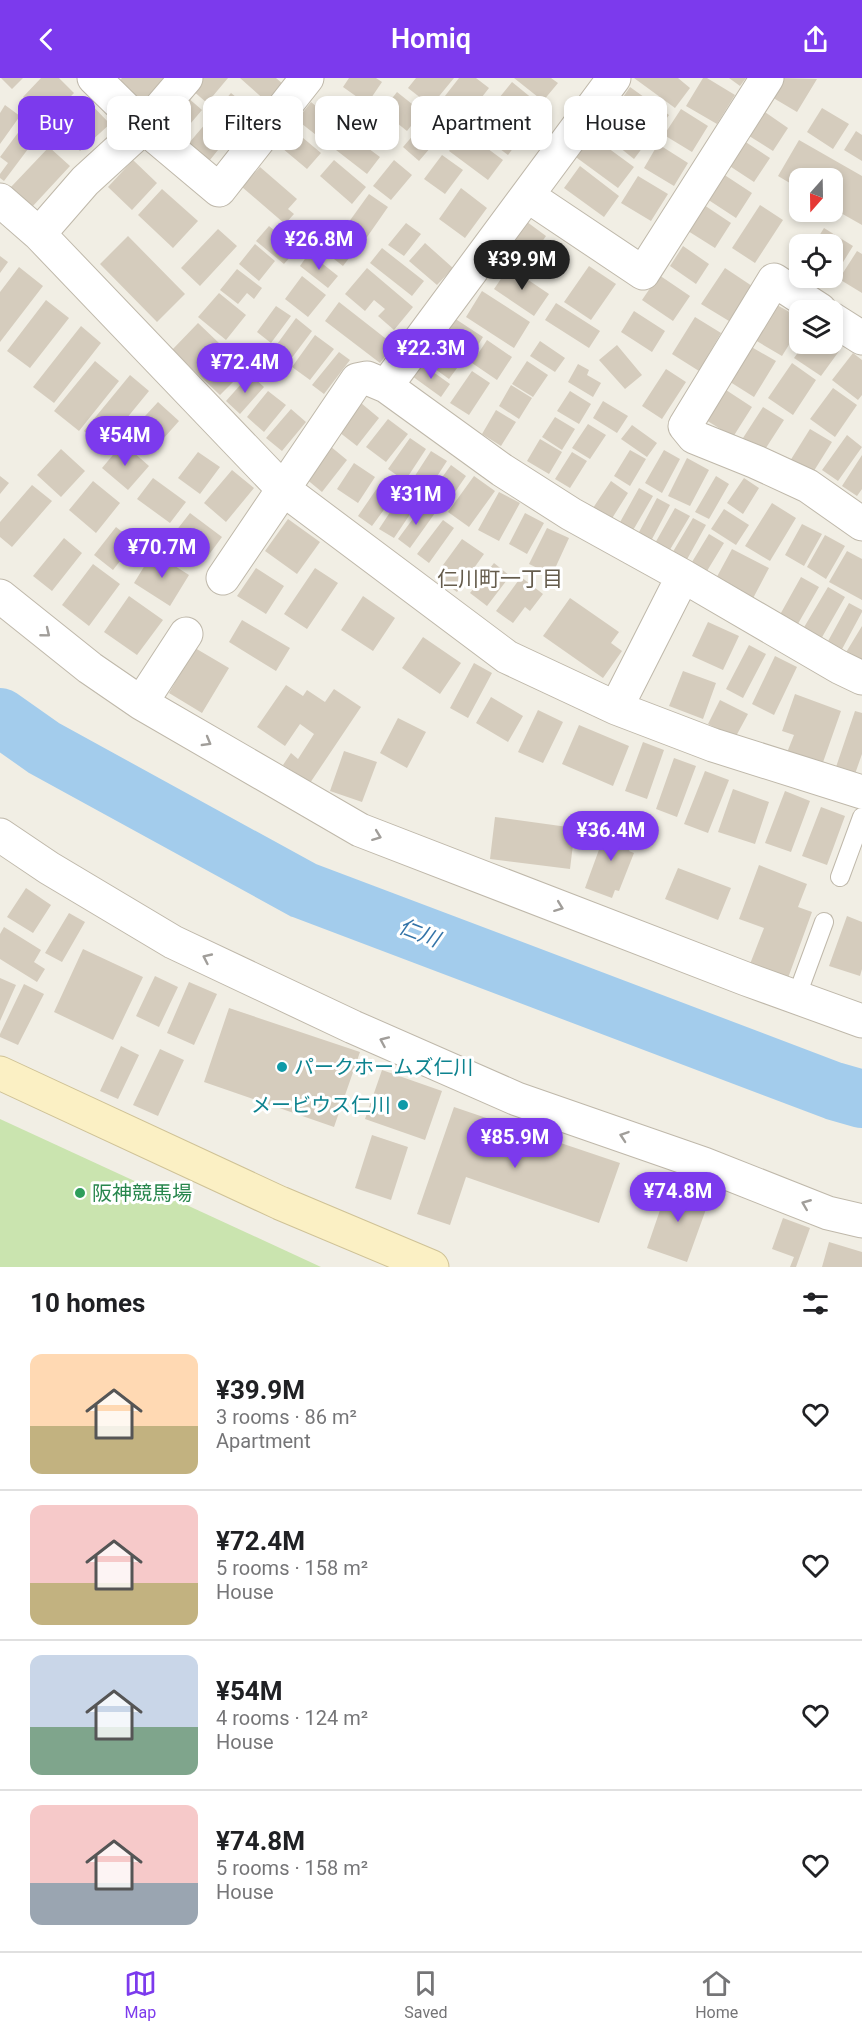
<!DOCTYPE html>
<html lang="en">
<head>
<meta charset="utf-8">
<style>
	body { margin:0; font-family:Roboto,"Noto Sans JP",sans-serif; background:#f6f6f6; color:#202124; height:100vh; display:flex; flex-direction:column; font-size:22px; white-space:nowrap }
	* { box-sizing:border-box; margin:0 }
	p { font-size:20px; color:#757577 }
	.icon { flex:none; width:33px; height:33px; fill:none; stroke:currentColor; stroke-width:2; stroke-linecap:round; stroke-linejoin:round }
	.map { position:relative; height:1189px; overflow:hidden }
	.details { display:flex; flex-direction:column; background:#fff; flex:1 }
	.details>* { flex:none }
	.guide { position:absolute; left:18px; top:18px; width:826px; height:54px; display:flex; gap:12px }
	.needle { width:39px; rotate:200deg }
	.buttons { position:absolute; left:789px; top:90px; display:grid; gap:12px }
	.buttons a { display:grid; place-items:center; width:54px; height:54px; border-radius:12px; background:#fff; box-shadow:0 3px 9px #0003; font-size:30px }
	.price { position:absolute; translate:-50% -51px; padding:0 14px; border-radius:21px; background:#7c3aed; color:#fff; font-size:20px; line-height:39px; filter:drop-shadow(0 2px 3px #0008) }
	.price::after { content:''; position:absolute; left:50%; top:36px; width:18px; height:14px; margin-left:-9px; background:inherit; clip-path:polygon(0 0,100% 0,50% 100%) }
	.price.current { background:#222; color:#fff }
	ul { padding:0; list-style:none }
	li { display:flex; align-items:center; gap:18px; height:150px; padding:0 30px }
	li+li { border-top:2px solid #e0e0e0 }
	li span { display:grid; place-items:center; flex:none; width:168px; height:120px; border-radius:12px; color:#555 }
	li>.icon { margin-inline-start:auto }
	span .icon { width:72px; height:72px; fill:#fffc; stroke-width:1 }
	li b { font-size:26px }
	h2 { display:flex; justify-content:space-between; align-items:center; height:72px; padding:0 30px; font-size:26px }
	.pill { padding:0 21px; border-radius:12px; background:#fff; box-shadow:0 3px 9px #0003; font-size:21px; line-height:54px }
	.pill.current { background:#7c3aed; color:#fff }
	header { display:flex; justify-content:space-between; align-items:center; height:78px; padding:0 30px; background:#7c3aed; color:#fff; font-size:27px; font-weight:600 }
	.menu { display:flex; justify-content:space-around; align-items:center; height:84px; border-top:2px solid #e0e0e0; background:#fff; font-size:16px; color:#757577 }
	.menu a { display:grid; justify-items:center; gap:3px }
	.menu .current { color:#7c3aed }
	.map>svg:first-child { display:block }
</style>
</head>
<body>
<header><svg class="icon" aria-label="back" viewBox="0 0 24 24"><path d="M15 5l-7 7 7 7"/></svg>Homiq<svg class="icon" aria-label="share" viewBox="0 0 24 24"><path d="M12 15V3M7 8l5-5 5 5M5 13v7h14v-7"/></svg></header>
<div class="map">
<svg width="862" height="1189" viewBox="0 0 862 1189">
	<rect width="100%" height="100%" fill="#f1eee4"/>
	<path fill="#cae4af" d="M 0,1041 L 321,1189 L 0,1189 Z"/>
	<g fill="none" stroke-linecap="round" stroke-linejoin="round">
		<path stroke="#a3ccec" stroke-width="58" d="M 0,639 L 44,670 L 303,812 L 834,1013 L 862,1021"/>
	</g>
	<path fill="#d5ccbd" d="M 1,0 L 23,0 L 12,11 Z
		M 41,0 L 59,0 L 74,15 L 48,42 L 23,19 Z
		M 122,0 L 165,0 L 138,28 L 115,7 Z
		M 202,0 L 228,0 L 207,25 L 192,12 Z
		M 240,0 L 276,0 L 283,6 L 267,24 Z
		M 349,0 L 376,0 L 382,4 L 367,26 L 343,9 Z
		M 416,0 L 454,0 L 431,28 L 408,10 Z
		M 459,0 L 476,0 L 489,10 L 457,51 L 434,32 Z
		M 514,0 L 551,0 L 558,5 L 543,23 Z
		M 634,0 L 678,0 L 690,10 L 675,30 Z
		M 703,0 L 707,0 L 735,17 L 717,46 L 686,28 Z
		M 729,0 L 746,0 L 740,8 Z
		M 781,0 L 817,1 L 797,34 L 770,18 Z
		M 512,4 L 539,26 L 523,47 L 495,25 Z
		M 630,9 L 669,37 L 656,55 L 617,28 Z
		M 397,14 L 422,34 L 407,53 L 382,33 Z
		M 231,15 L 254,34 L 233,59 L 210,39 Z
		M 84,19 L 110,46 L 80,73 L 54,46 Z
		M 187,19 L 202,32 L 179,59 L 164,47 Z
		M 311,24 L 339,47 L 325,64 L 297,42 Z
		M 5,27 L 20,38 L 0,66 L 0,35 Z
		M 487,30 L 523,57 L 508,77 L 472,50 Z
		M 822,30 L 849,46 L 833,71 L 807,54 Z
		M 681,31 L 708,48 L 692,74 L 664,57 Z
		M 762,32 L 788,50 L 773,73 L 746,56 Z
		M 616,35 L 649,61 L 634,81 L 609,61 L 617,50 L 609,44 Z
		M 427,41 L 443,55 L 419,83 L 403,69 Z
		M 26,44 L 40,55 L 4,103 L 0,100 L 0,96 L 8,85 L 0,79 Z
		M 206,45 L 226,62 L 210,82 L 189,65 Z
		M 290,49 L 321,75 L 307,91 L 276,65 Z
		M 464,53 L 503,82 L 488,102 L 449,73 Z
		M 856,53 L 862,57 L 862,83 L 844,72 Z
		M 349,56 L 380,79 L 367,96 L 336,72 Z
		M 589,56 L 634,89 L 618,110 L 573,77 Z
		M 741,61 L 770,80 L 754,104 L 725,85 Z
		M 799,62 L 862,98 L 862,147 L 832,130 L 832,100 L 800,100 L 800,111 L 778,98 Z
		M 658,66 L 688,85 L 674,108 L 644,90 Z
		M 49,69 L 70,88 L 32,129 L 11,109 Z
		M 442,77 L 463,92 L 445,116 L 424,101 Z
		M 133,82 L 157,105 L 132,132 L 108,109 Z
		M 334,82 L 366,109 L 352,126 L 320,98 Z
		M 394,82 L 412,97 L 391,122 L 373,108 Z
		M 580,88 L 619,118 L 604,139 L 564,110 Z
		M 260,89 L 297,121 L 288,131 L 294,136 L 285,146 L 242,109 Z
		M 723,96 L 752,115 L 736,140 L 707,121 Z
		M 638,98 L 668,116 L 651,143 L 621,125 Z
		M 461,110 L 487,130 L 465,160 L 439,141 Z
		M 162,111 L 198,143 L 173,170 L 138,137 Z
		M 369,116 L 388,129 L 365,162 L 346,148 Z
		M 704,127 L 731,145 L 715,170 L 688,153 Z
		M 760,127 L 783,142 L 755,185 L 732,170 Z
		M 523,141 L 546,158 L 524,190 L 500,173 Z
		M 320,143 L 356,171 L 343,188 L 307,160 Z
		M 406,145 L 421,156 L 404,178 L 388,167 Z
		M 269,148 L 297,171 L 284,186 L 256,163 Z
		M 824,150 L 853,168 L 827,210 L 810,200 L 832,200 L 832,166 L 814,166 Z
		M 218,151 L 237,168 L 200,208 L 181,190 Z
		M 128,158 L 185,216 L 157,244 L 100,186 Z
		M 425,165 L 453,190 L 437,207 L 409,183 Z
		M 255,166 L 275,183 L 259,203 L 239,186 Z
		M 683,168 L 709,186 L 696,206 L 670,188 Z
		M 382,170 L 424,203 L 412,218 L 370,185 Z
		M 857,173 L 862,176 L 862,215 L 839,201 Z
		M 309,175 L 338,198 L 328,210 L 300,188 Z
		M 0,178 L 8,184 L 0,195 Z
		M 589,188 L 616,206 L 591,242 L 564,224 Z
		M 19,189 L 43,208 L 0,264 L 0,214 Z
		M 509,189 L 549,216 L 534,238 L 494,211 Z
		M 367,190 L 413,229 L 394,252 L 378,238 L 385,231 L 374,222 L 365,233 L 345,216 Z
		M 725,190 L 752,208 L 729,243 L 701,226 Z
		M 237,191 L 262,210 L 254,221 L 247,215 L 238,226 L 220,212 Z
		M 659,197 L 690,218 L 673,243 L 642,222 Z
		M 302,198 L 326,217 L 308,239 L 285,221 Z
		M 482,213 L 530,244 L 514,270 L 466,239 Z
		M 219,215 L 246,237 L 226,262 L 198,239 Z
		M 46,222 L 69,240 L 30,290 L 7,273 Z
		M 339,224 L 394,267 L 380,285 L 325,243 Z
		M 556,225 L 600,253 L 589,270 L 545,242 Z
		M 777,227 L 800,240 L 800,249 L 782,278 L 755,262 Z
		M 276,228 L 291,238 L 271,265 L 257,254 Z
		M 634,233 L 665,253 L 652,274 L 621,254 Z
		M 695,239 L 721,255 L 699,293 L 672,276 Z
		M 296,240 L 312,253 L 291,281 L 275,269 Z
		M 454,240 L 483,259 L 470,280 L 441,261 Z
		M 198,245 L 219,265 L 207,279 L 233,304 L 220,317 L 172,272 Z
		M 81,248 L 101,265 L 54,325 L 33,309 Z
		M 315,257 L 334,271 L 310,302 L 292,289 Z
		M 487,262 L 512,279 L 497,302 L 472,285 Z
		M 540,263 L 565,280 L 555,294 L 530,278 Z
		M 832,263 L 842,269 L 821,298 L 794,280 L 804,266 L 832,266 Z
		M 438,264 L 463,282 L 449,301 L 424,283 Z
		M 617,267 L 642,297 L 625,311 L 599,282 Z
		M 748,267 L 776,283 L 754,319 L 727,302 Z
		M 339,274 L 350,282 L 324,316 L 312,307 Z
		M 853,275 L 862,282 L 862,317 L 858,322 L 832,302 Z
		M 95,283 L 119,303 L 79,353 L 54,333 Z
		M 527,283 L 548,297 L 533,319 L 512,306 Z
		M 792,285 L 816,302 L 793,337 L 768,320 Z
		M 422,286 L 450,306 L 441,319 L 412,298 Z
		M 578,286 L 589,292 L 587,297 L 601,305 L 593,319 L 568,304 Z
		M 666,291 L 686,304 L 662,341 L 642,328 Z
		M 472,293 L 490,305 L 469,337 L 450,325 Z
		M 250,296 L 264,309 L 240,336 L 226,323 Z
		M 130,297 L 149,313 L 104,368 L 84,353 Z
		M 511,307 L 532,320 L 519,341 L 499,328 Z
		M 833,310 L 857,327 L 835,359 L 810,341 Z
		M 726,312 L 752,329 L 733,359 L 706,342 Z
		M 268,313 L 286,327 L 264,354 L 247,339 Z
		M 570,313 L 591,326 L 579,346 L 557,333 Z
		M 603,323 L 628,338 L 617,355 L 593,340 Z
		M 158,324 L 179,343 L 155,370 L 133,351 Z
		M 361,325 L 379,340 L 357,368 L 339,354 Z
		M 763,329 L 784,342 L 764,373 L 743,360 Z
		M 291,331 L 306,344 L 282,373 L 266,360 Z
		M 496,332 L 516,344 L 501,368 L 482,356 Z
		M 555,339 L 575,351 L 562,372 L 542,359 Z
		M 388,341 L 408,356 L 386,384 L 366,369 Z
		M 588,346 L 606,357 L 590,381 L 572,370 Z
		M 632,347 L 657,365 L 647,379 L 621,361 Z
		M 810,351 L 832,364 L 812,396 L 790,383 Z
		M 847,357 L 862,369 L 838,403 L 822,392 Z
		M 410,360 L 426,371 L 405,403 L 388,391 Z
		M 540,361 L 562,374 L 549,396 L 527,383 Z
		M 123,365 L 149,388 L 128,412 L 102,390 Z
		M 330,368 L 347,382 L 322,414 L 305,400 Z
		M 61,371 L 85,393 L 61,419 L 37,397 Z
		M 630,372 L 646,381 L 630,408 L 614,398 Z
		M 664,372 L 680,381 L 662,415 L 645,405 Z
		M 431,373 L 447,383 L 425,417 L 409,407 Z
		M 198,374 L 220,389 L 200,416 L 178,400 Z
		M 572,374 L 587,383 L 570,410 L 555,401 Z
		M 862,377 L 862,411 L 857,418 L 842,408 Z
		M 687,380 L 709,392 L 690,428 L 668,418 Z
		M 354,385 L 375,399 L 358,425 L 337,411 Z
		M 451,387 L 466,398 L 444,430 L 428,419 Z
		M 232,392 L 254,410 L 226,444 L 204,425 Z
		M 0,398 L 9,405 L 0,416 Z
		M 474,398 L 495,413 L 469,449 L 448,434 Z
		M 716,398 L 729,406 L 709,441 L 695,434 Z
		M 153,400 L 186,424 L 170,445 L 137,421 Z
		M 744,400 L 759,410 L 743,436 L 727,425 Z
		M 93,403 L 120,425 L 96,455 L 69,432 Z
		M 382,403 L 397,414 L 372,448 L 358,438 Z
		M 611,403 L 628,415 L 611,442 L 593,430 Z
		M 32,407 L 52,423 L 12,469 L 0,459 L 0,444 Z
		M 639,410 L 653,418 L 632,454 L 619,446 Z
		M 499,414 L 520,425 L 499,463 L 478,452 Z
		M 402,416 L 417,426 L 394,460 L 379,451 Z
		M 657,420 L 670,427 L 651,463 L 638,456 Z
		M 772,425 L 796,440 L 770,483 L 745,468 Z
		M 423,427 L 435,435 L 410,470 L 398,461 Z
		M 675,430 L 690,438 L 668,475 L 654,467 Z
		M 724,431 L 749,447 L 736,467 L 711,451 Z
		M 190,435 L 222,459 L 205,482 L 172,458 Z
		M 525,435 L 544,445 L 527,476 L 509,466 Z
		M 693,440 L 706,447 L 685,485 L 671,477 Z
		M 288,441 L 320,464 L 297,496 L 265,473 Z
		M 443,442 L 454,450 L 429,485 L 417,476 Z
		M 802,446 L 822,456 L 804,488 L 785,477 Z
		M 116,449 L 135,464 L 113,492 L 94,477 Z
		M 547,450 L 569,460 L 552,497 L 529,486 Z
		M 709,456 L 724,465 L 707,493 L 692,484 Z
		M 825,457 L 845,468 L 826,501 L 807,489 Z
		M 64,460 L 82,475 L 52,513 L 33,498 Z
		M 462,461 L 484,476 L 457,514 L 435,498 Z
		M 732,471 L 769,490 L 750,526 L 713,506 Z
		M 847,473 L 862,481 L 862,522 L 829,504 Z
		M 153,474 L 189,497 L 170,528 L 134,505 Z
		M 494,485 L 510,498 L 487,528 L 470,515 Z
		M 93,486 L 120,506 L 89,548 L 62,527 Z
		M 256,490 L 284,508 L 266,536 L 237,518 Z
		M 315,490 L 338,505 L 307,551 L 284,536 Z
		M 521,499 L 543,516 L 530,533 L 525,529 L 513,545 L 496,533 Z
		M 801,499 L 819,509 L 795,551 L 777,542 Z
		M 828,509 L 845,519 L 821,561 L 803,551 Z
		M 129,518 L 163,542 L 137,577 L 104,554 Z
		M 363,518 L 395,540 L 373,573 L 341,552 Z
		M 570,520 L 619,554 L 611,565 L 622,573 L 603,600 L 543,558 Z
		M 849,525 L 862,532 L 862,534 L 841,573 L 827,565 Z
		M 242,542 L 290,570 L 276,593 L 229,564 Z
		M 708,544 L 739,558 L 723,592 L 692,578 Z
		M 862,548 L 862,586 L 845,576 Z
		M 423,559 L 461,585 L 440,616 L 402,590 Z
		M 749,567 L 766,576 L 743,620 L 726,611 Z
		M 195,570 L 229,590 L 202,635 L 169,615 Z
		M 775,578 L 797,589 L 774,637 L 752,626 Z
		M 474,585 L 492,595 L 468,640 L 450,630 Z
		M 683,593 L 716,605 L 703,641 L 669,628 Z
		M 286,607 L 303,618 L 307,612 L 325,624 L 334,611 L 361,629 L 310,705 L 283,687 L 291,675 L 298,681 L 314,656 L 300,646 L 285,668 L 257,649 Z
		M 795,616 L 841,633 L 821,690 L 786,677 L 794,657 L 782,653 Z
		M 491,619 L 523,638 L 508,664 L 476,645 Z
		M 720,622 L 748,636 L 735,660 L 708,646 Z
		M 538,632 L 563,644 L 543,685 L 518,674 Z
		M 855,633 L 862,635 L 862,676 L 855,696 L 836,689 Z
		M 398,640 L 426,654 L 407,690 L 380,675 Z
		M 579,647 L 629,668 L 613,708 L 562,686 Z
		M 643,664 L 664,672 L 647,721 L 625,713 Z
		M 344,673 L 377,684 L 362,724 L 330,713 Z
		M 674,680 L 696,688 L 677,739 L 656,731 Z
		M 705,693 L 729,702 L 708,755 L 684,746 Z
		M 733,711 L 769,724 L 755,766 L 718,754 Z
		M 785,713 L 810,723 L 791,774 L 765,765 Z
		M 821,729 L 845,738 L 827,787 L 802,778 Z
		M 495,739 L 575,750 L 570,791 L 490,781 Z
		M 608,747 L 635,757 L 629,773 L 634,775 L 619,813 L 615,812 L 612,820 L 585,810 Z
		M 759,787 L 807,806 L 798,829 L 812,834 L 788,900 L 750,886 L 764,850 L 739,841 Z
		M 678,790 L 731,810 L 718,842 L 665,821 Z
		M 26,810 L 51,827 L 33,855 L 7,839 Z
		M 69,835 L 85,844 L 62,884 L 45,875 Z
		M 847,838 L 862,844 L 862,891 L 860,898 L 829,888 Z
		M 4,849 L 41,872 L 34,884 L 45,891 L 37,904 L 0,881 L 0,856 Z
		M 83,871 L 143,899 L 113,962 L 54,934 Z
		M 155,898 L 178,909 L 159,949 L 136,938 Z
		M 0,900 L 16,907 L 0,943 Z
		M 189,904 L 217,916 L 194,967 L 167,955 Z
		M 24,906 L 44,916 L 18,967 L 0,959 L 0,956 Z
		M 229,930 L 360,974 L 334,1049 L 204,1004 Z
		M 121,968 L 139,977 L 118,1021 L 100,1013 Z
		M 160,971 L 184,982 L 158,1038 L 133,1027 Z
		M 382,992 L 442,1013 L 425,1062 L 365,1041 Z
		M 454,1029 L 620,1085 L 599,1145 L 466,1099 L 450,1147 L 417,1136 Z
		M 372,1057 L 408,1069 L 391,1122 L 355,1110 Z
		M 669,1106 L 710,1120 L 687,1184 L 647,1170 Z
		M 783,1140 L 810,1150 L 796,1189 L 790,1189 L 794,1179 L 772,1171 Z
		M 829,1164 L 862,1174 L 862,1189 L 822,1189 Z"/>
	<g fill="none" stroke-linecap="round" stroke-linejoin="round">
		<defs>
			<path id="lane" d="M 840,799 L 862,739
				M 796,920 L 824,844"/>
			<path id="street" d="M 94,0 L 144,49 L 219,112 L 307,0
				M 528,118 L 643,195 L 767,0
				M 0,122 L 39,156 L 283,411 L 507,579 L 616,630 L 713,667 L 862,714
				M 39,156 L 85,103 L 144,49 L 186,0
				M 820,232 L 774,202 L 685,348 L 694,359 L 756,384 L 808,408 L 862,446
				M 832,241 L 862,260
				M 386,308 L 502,392 L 571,436 L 683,498 L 616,630
				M 683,498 L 839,589 L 862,600
				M 223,500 L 357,302 L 367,300 L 386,308 L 614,0
				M 0,518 L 90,590 L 141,625 L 360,752 L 746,901 L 862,943
				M 141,625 L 186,556
				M 0,757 L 49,790 L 173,864 L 353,949 L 517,1021 L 704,1086 L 828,1135 L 862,1143"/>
			<path id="secondary" d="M 0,995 L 280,1125 L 432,1189"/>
		</defs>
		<use href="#lane" stroke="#bfb8aa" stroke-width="20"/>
		<use href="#street" stroke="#bfb8aa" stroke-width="35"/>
		<use href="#secondary" stroke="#cfc296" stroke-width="35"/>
		<use href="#lane" stroke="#fff" stroke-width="18"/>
		<use href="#street" stroke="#fff" stroke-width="33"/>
		<use href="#secondary" stroke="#fbf0c4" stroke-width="33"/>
	</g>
	<defs><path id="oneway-chevron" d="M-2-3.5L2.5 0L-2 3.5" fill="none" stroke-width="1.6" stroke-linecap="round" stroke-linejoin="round" transform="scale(1.5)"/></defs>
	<g stroke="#a19e9a">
		<use href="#oneway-chevron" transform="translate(46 555) rotate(39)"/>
		<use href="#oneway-chevron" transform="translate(207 664) rotate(30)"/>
		<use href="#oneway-chevron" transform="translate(377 758) rotate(21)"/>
		<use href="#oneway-chevron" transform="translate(559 829) rotate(21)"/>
		<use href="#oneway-chevron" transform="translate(207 880) rotate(-155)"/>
		<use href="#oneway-chevron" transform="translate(384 963) rotate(-156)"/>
		<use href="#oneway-chevron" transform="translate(624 1058) rotate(-161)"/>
		<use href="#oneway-chevron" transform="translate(806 1126) rotate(-158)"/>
	</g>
	<g fill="#0f9aa8" stroke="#fff" stroke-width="2">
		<circle cx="282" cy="989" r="6"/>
		<circle cx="403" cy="1027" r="6"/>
	</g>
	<circle fill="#2e9e5b" stroke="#fff" stroke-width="2" cx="80" cy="1115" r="6"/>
	<g text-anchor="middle" stroke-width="6" stroke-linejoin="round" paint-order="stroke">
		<g font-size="20" fill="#0d838f" stroke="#fff" text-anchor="start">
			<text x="294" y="996">パークホームズ仁川</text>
			<text x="391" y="1034" text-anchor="end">メービウス仁川</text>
		</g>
		<g font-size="20" fill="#27864d" stroke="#fff" text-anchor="start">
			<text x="92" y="1122">阪神競馬場</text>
		</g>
		<g font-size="21" fill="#655c4c" stroke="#fff">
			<text x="500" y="508">仁川町一丁目</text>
		</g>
		<g font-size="21" font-style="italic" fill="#3474a8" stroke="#fff">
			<text transform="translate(419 855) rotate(21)" y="7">仁川</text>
		</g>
	</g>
</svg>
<div class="buttons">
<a><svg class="needle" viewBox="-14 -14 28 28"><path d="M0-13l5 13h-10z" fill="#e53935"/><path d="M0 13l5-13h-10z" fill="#757577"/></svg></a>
<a><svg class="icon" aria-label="locate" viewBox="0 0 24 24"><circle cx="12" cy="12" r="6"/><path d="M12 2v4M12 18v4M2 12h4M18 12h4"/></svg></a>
<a><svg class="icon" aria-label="layers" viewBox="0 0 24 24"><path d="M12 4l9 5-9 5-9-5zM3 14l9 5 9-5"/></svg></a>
</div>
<b class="price" style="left:319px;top:193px">¥26.8M</b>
<b class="price current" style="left:522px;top:213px">¥39.9M</b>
<b class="price" style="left:431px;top:302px">¥22.3M</b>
<b class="price" style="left:245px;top:316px">¥72.4M</b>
<b class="price" style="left:125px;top:389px">¥54M</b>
<b class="price" style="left:416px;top:448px">¥31M</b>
<b class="price" style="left:162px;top:501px">¥70.7M</b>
<b class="price" style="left:611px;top:784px">¥36.4M</b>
<b class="price" style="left:515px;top:1091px">¥85.9M</b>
<b class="price" style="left:678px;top:1145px">¥74.8M</b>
<div class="guide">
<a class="pill current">Buy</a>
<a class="pill">Rent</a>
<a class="pill">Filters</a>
<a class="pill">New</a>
<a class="pill">Apartment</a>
<a class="pill">House</a>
</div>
</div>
<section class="details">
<h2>10 homes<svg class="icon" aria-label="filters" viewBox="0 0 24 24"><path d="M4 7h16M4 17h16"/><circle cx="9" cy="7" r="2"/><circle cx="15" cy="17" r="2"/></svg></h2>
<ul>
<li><span style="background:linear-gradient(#ffd9b3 60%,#c2b280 0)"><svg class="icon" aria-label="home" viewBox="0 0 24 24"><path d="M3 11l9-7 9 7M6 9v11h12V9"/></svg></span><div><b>¥39.9M</b><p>3 rooms · 86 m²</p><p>Apartment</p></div><svg class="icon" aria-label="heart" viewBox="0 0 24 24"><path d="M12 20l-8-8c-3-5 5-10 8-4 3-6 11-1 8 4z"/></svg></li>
<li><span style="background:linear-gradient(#f6c9c9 65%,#c2b280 0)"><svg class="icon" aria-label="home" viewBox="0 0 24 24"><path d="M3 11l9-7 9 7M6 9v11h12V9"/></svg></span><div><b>¥72.4M</b><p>5 rooms · 158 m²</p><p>House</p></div><svg class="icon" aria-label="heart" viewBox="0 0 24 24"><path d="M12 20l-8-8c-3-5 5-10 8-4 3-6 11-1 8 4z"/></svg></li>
<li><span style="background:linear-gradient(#c9d6e8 60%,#7fa58c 0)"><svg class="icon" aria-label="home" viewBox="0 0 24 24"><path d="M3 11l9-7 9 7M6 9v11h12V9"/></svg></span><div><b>¥54M</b><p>4 rooms · 124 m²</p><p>House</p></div><svg class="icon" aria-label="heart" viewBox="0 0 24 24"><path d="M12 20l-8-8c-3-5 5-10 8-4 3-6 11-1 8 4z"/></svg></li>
<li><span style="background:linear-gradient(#f6c9c9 65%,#9aa5b1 0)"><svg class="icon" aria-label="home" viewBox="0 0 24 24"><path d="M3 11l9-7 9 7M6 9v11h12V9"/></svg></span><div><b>¥74.8M</b><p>5 rooms · 158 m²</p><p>House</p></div><svg class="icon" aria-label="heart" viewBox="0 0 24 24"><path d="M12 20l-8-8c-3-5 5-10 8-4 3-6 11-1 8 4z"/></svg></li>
</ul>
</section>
<nav class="menu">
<a class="current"><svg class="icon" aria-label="map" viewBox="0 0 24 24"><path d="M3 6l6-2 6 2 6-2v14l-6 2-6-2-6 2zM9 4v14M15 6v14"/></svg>Map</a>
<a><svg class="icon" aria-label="saved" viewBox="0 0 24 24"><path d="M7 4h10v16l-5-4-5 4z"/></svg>Saved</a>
<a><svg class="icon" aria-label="home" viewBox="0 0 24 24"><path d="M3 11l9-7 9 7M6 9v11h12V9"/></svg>Home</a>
</nav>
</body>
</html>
